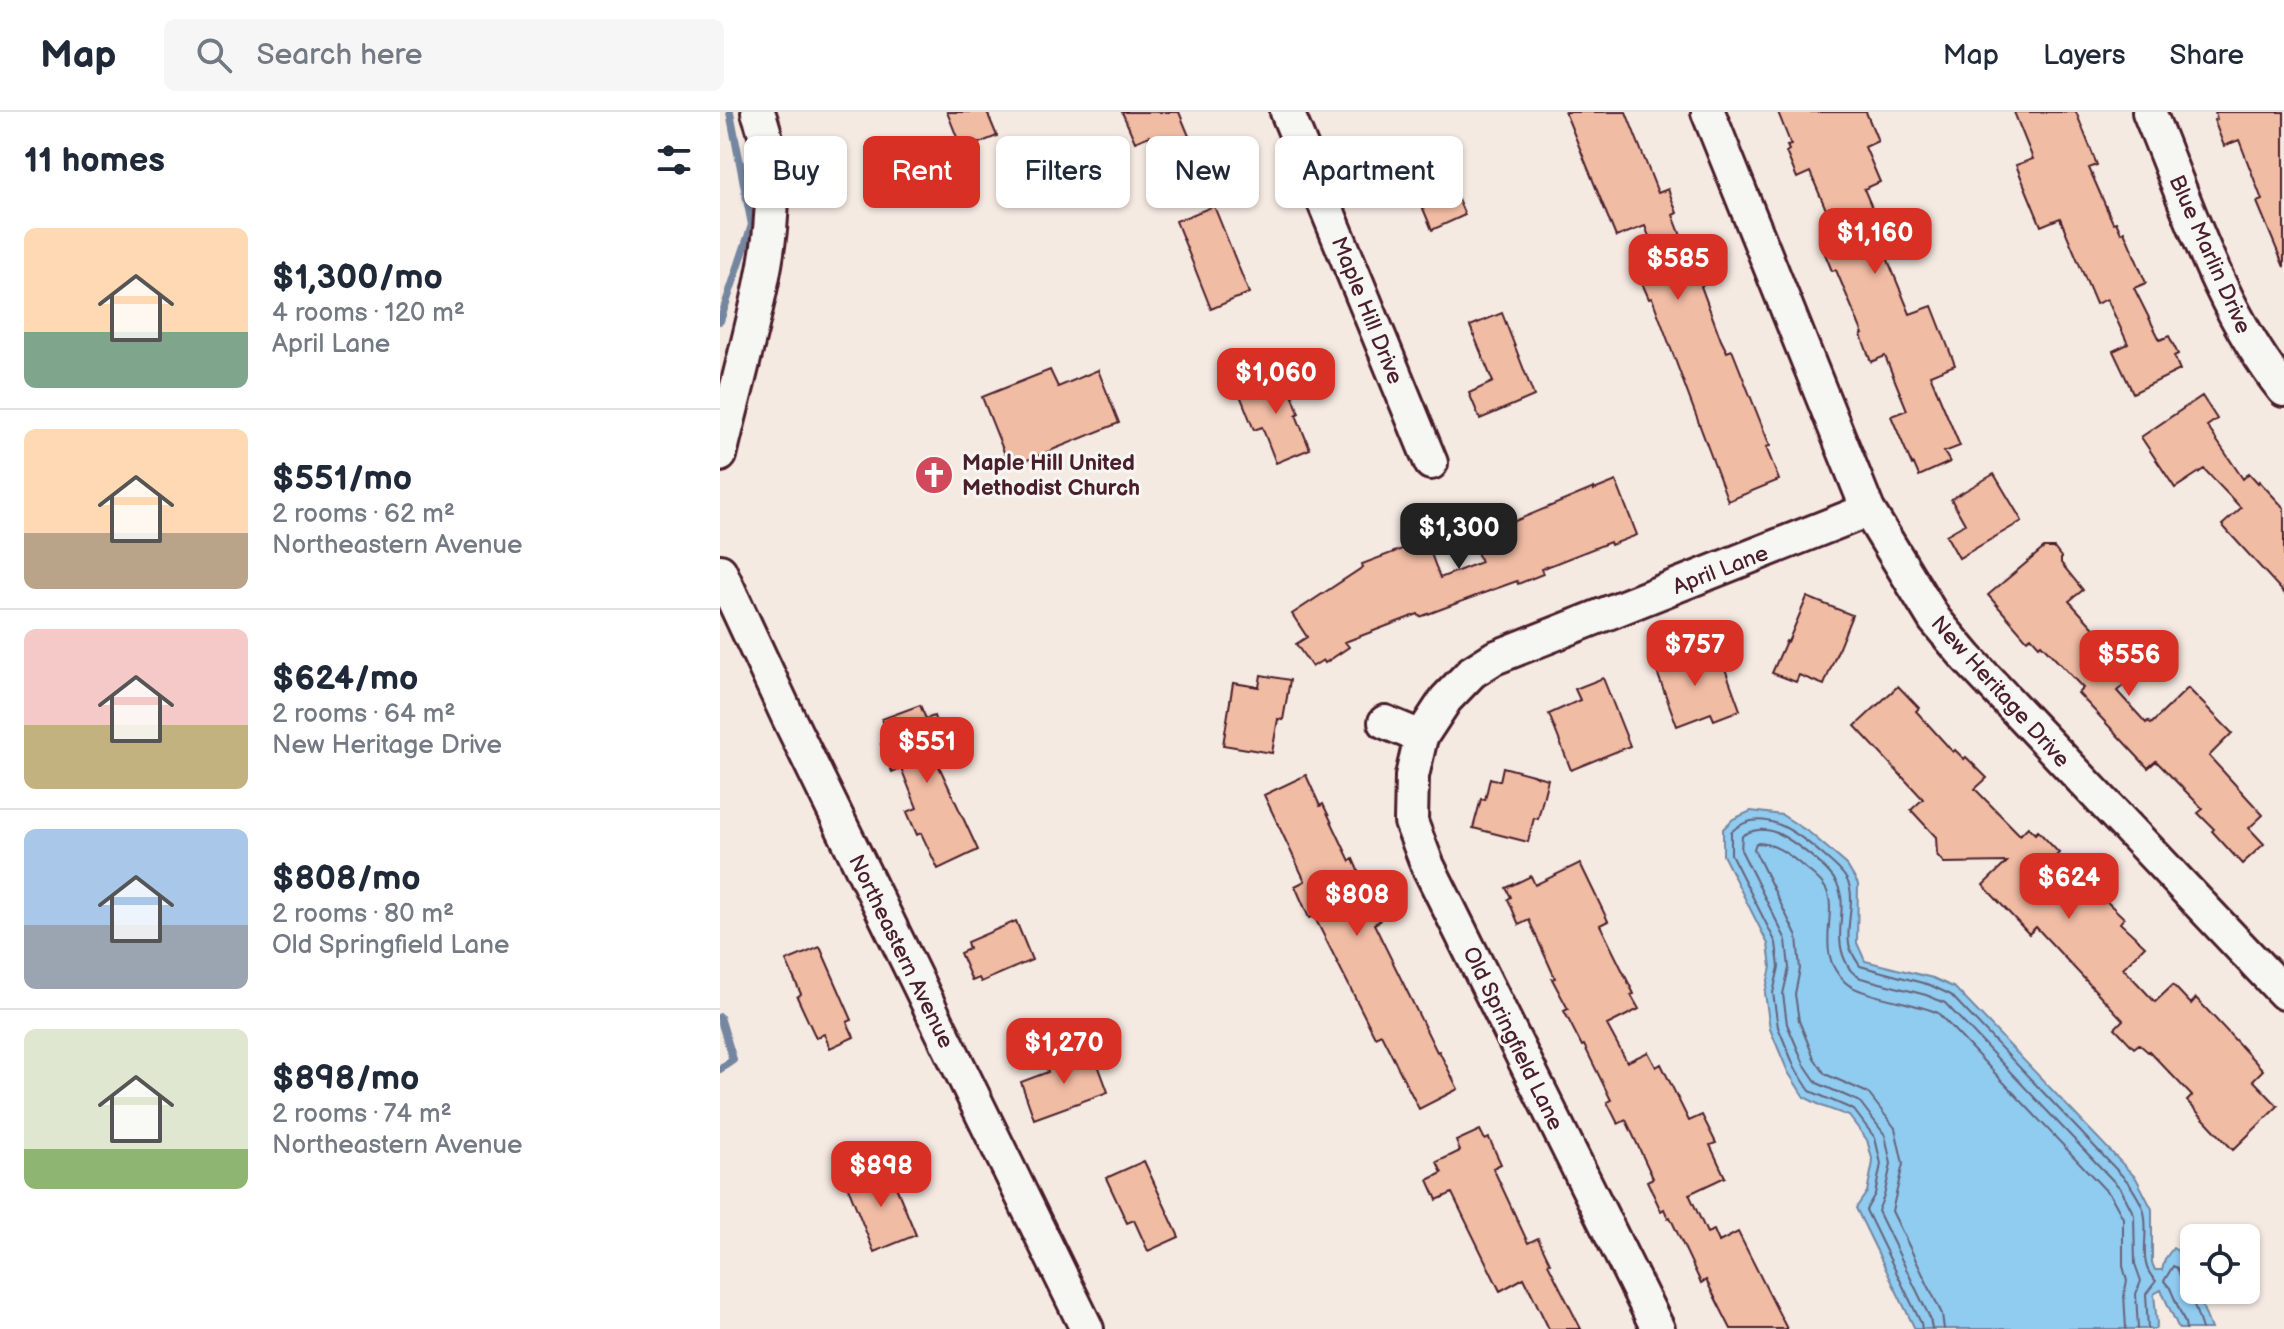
<!DOCTYPE html>
<html lang="en">
<head>
<meta charset="utf-8">
<style>
	body { margin:0; font-family:"Balsamiq Sans",sans-serif; background:#f6f6f7; color:#1f2937; height:100vh; display:flex; flex-direction:column; font-size:30px; white-space:nowrap }
	* { box-sizing:border-box; margin:0 }
	p { font-size:26px; color:#747a83 }
	.icon { flex:none; width:44px; height:44px; fill:none; stroke:currentColor; stroke-width:2; stroke-linecap:round; stroke-linejoin:round }
	.map { position:relative; flex:1; overflow:hidden }
	.details { display:flex; flex-direction:column; background:#fff; width:720px }
	.details>* { flex:none }
	.top-card { position:absolute; left:24px; top:24px; width:760px; height:72px; display:flex; gap:16px }
	.fabs { position:absolute; left:1460px; top:1112px; display:grid; gap:16px }
	.fabs a { display:grid; place-items:center; width:80px; height:80px; border-radius:12px; background:#fff; box-shadow:0 2px 6px #0004; font-size:40px }
	.price { position:absolute; translate:-50% -68px; padding:0 18px; border-radius:16px; background:#d93025; color:#fff; font-size:26px; line-height:52px; filter:drop-shadow(0 2px 4px #0008) }
	.price::after { content:''; position:absolute; left:50%; top:48px; width:24px; height:18px; margin-left:-12px; background:inherit; clip-path:polygon(0 0,100% 0,50% 100%) }
	.price.on { background:#222; color:#fff }
	ul { padding:0; list-style:none }
	li { display:flex; align-items:center; gap:24px; height:200px; padding:0 24px }
	li+li { border-top:2px solid #e0e1e3 }
	li span { display:grid; place-items:center; flex:none; width:224px; height:160px; border-radius:12px; color:#555 }
	li>.icon { margin-inline-start:auto }
	span .icon { width:96px; height:96px; fill:#fffc; stroke-width:1 }
	li b { font-size:34px }
	h2 { display:flex; justify-content:space-between; align-items:center; height:96px; padding:0 24px; font-size:34px }
	.chip { padding:0 28px; border-radius:12px; background:#fff; box-shadow:0 2px 6px #0004; font-size:28px; line-height:72px }
	.chip.on { background:#d93025; color:#fff }
	header { display:flex; align-items:center; gap:48px; box-sizing:border-box; height:112px; padding:0 40px; background:#fff; border-bottom:2px solid #e0e1e3 }
	header strong { font-size:38px }
	nav { display:flex; gap:44px; margin-inline-start:auto; font-size:28px }
	.search { width:560px; height:72px; background:#f6f6f7; display:flex; align-items:center; gap:20px; box-sizing:border-box; padding:0 28px; border-radius:12px; color:#747a83; font-size:30px }
	main { display:flex; flex:1; min-height:0 }
	.map>svg:first-child { display:block }
</style>
</head>
<body>
<header>
<strong>Map</strong>
<div class="search"><svg class="icon" aria-label="search" viewBox="0 0 24 24"><circle cx="10" cy="10" r="6"/><path d="M15 15l6 6"/></svg>Search here</div>
<nav><a>Map</a><a>Layers</a><a>Share</a></nav>
</header>
<main>
<section class="details">
<h2>11 homes<svg class="icon" aria-label="filters" viewBox="0 0 24 24"><path d="M4 7h16M4 17h16"/><circle cx="9" cy="7" r="2"/><circle cx="15" cy="17" r="2"/></svg></h2>
<ul>
<li><span style="background:linear-gradient(#ffd9b3 65%,#7fa58c 0)"><svg class="icon" aria-label="home" viewBox="0 0 24 24"><path d="M3 11l9-7 9 7M6 9v11h12V9"/></svg></span><div><b>$1,300/mo</b><p>4 rooms · 120 m²</p><p>April Lane</p></div></li>
<li><span style="background:linear-gradient(#ffd9b3 65%,#b9a48a 0)"><svg class="icon" aria-label="home" viewBox="0 0 24 24"><path d="M3 11l9-7 9 7M6 9v11h12V9"/></svg></span><div><b>$551/mo</b><p>2 rooms · 62 m²</p><p>Northeastern Avenue</p></div></li>
<li><span style="background:linear-gradient(#f6c9c9 60%,#c2b280 0)"><svg class="icon" aria-label="home" viewBox="0 0 24 24"><path d="M3 11l9-7 9 7M6 9v11h12V9"/></svg></span><div><b>$624/mo</b><p>2 rooms · 64 m²</p><p>New Heritage Drive</p></div></li>
<li><span style="background:linear-gradient(#a9c7e8 60%,#9aa5b1 0)"><svg class="icon" aria-label="home" viewBox="0 0 24 24"><path d="M3 11l9-7 9 7M6 9v11h12V9"/></svg></span><div><b>$808/mo</b><p>2 rooms · 80 m²</p><p>Old Springfield Lane</p></div></li>
<li><span style="background:linear-gradient(#dfe7d0 75%,#8fb573 0)"><svg class="icon" aria-label="home" viewBox="0 0 24 24"><path d="M3 11l9-7 9 7M6 9v11h12V9"/></svg></span><div><b>$898/mo</b><p>2 rooms · 74 m²</p><p>Northeastern Avenue</p></div></li>
</ul>
</section>
<div class="map">
<svg width="1564" height="1217" viewBox="0 0 1564 1217">
	<rect width="100%" height="100%" fill="#f5eae2"/>
	<filter id="ink" filterUnits="userSpaceOnUse"><feTurbulence type="fractalNoise" baseFrequency=".0125" numOctaves="2"/><feDisplacementMap in="SourceGraphic" scale="16" xChannelSelector="R" yChannelSelector="G"/><feConvolveMatrix kernelMatrix="1 2 1 2 8 2 1 2 1" color-interpolation-filters="sRGB"/></filter>
	<g filter="url(#ink)">
		<path fill="#90cbf0" stroke="#7486a1" stroke-width="2" d="M 1031,699 L 1062,703 L 1090,721 L 1126,752 L 1138,772 L 1137,831 L 1145,849 L 1213,866 L 1235,876 L 1416,1066 L 1432,1097 L 1432,1151 L 1435,1158 L 1442,1158 L 1445,1147 L 1453,1136 L 1462,1142 L 1491,1217 L 1459,1217 L 1441,1178 L 1434,1182 L 1437,1212 L 1435,1217 L 1195,1217 L 1136,1096 L 1147,1080 L 1153,1050 L 1147,1028 L 1129,1004 L 1104,995 L 1084,985 L 1068,960 L 1050,917 L 1045,881 L 1051,855 L 1048,832 L 1003,743 L 1003,717 L 1013,707 Z"/>
		<g fill="none" stroke-linecap="round" stroke-linejoin="round">
			<path stroke="#66647a" stroke-width="2" d="M 1202,1217 L 1201,1211 L 1146,1098 L 1155,1082 L 1161,1052 L 1155,1026 L 1134,998 L 1090,979 L 1075,956 L 1058,915 L 1053,881 L 1059,855 L 1056,831 L 1011,742 L 1011,720 C 1041,691 1079,722 1103,743 C 1113,752 1127,762 1130,776 C 1134,794 1126,814 1129,832 C 1130,839 1136,848 1140,854 L 1210,873 L 1231,883 L 1409,1071 C 1414,1080 1422,1090 1424,1100 C 1430,1125 1416,1151 1436,1169 L 1426,1182 L 1428,1217
				M 1212,1217 L 1210,1206 L 1158,1099 L 1164,1084 L 1171,1052 L 1165,1023 L 1140,990 L 1097,971 L 1084,952 L 1067,912 L 1063,882 L 1069,856 L 1066,828 L 1021,738 L 1022,724 C 1032,717 1045,716 1057,721 C 1074,729 1111,757 1118,774 C 1128,796 1113,823 1125,848 C 1129,857 1132,862 1141,866 L 1206,883 L 1225,891 L 1401,1077 L 1414,1103 L 1415,1152 L 1421,1169 L 1416,1182 L 1418,1217
				M 1224,1217 L 1222,1202 L 1172,1099 L 1183,1052 L 1175,1016 L 1148,981 L 1105,962 L 1094,946 L 1079,909 L 1075,882 L 1080,857 L 1077,825 L 1034,737 L 1036,731 C 1053,731 1066,740 1079,751 C 1088,759 1100,766 1106,777 C 1119,802 1093,840 1125,870 C 1139,884 1194,890 1218,901 L 1391,1084 L 1403,1106 L 1403,1154 L 1407,1169 L 1404,1182 L 1406,1217
				M 1466,1217 L 1465,1211 L 1450,1176 L 1444,1169 L 1453,1154 L 1457,1156 L 1463,1172 L 1469,1178 L 1482,1217"/>
			<path stroke="#7486a1" stroke-width="8" d="M 0,209 L 32,113 L 10,0
				M 0,905 L 13,948 L 0,957"/>
		</g>
		<path fill="#f1bca4" stroke="#4a1f2b" stroke-width="2" d="M 227,0 L 267,0 L 277,24 L 242,38 Z
			M 402,0 L 459,0 L 469,24 L 434,38 L 429,24 L 415,30 Z
			M 845,0 L 906,0 L 938,81 L 948,77 L 957,101 L 953,103 L 968,142 L 972,141 L 984,173 L 981,174 L 1001,228 L 1007,240 L 1012,238 L 1050,334 L 1046,335 L 1059,368 L 1008,389 L 932,186 L 929,187 L 918,162 L 940,153 L 925,114 L 896,125 Z
			M 1058,0 L 1146,0 L 1158,29 L 1145,35 L 1160,70 L 1144,77 L 1168,133 L 1163,136 L 1190,202 L 1212,194 L 1235,253 L 1210,263 L 1240,334 L 1224,340 L 1230,350 L 1199,364 L 1194,352 L 1192,353 L 1171,304 L 1187,298 L 1165,244 L 1151,250 L 1141,223 L 1143,222 L 1116,158 L 1112,159 L 1101,132 L 1106,130 L 1104,128 L 1117,123 L 1090,60 L 1077,66 L 1066,40 L 1069,38 L 1067,34 L 1071,33 Z
			M 1294,0 L 1356,0 L 1377,53 L 1369,56 L 1393,111 L 1396,110 L 1401,121 L 1404,119 L 1426,171 L 1414,176 L 1440,228 L 1449,224 L 1458,242 L 1454,244 L 1460,258 L 1413,281 L 1393,239 L 1408,232 L 1387,187 L 1376,192 L 1340,106 L 1321,114 L 1296,53 L 1313,47 Z
			M 1495,0 L 1564,0 L 1564,155 L 1537,90 L 1542,88 L 1519,28 L 1504,34 L 1494,8 L 1497,7 Z
			M 718,41 L 745,103 L 712,118 L 699,87 L 696,88 L 682,56 Z
			M 494,94 L 529,181 L 491,197 L 456,109 Z
			M 782,201 L 814,284 L 760,307 L 749,281 L 773,270 L 750,214 Z
			M 330,258 L 338,275 L 378,258 L 399,311 L 290,355 L 262,285 Z
			M 564,260 L 579,301 L 576,303 L 590,337 L 556,351 L 542,315 L 534,318 L 518,278 Z
			M 1482,284 L 1497,307 L 1487,314 L 1523,367 L 1529,361 L 1538,371 L 1539,369 L 1564,396 L 1564,481 L 1502,413 L 1521,396 L 1484,357 L 1455,376 L 1421,325 Z
			M 1274,362 L 1302,409 L 1239,446 L 1226,423 L 1245,412 L 1231,387 Z
			M 896,369 L 917,423 L 891,433 L 890,430 L 821,457 L 823,462 L 798,472 L 797,469 L 772,478 L 700,505 L 698,502 L 625,530 L 629,535 L 605,551 L 603,548 L 592,555 L 576,532 L 587,525 L 572,502 L 643,455 L 642,452 L 706,428 L 720,466 L 761,450 L 752,427 L 874,376 L 874,378 Z
			M 1324,436 L 1334,436 L 1341,445 L 1341,451 L 1363,478 L 1349,489 L 1416,562 L 1397,579 L 1426,611 L 1428,609 L 1431,612 L 1468,576 L 1512,621 L 1489,644 L 1543,703 L 1529,716 L 1544,732 L 1522,752 L 1492,719 L 1494,717 L 1478,701 L 1483,697 L 1436,649 L 1428,656 L 1358,581 L 1363,576 L 1321,532 L 1319,534 L 1311,525 L 1307,528 L 1268,483 Z
			M 1087,485 L 1132,503 L 1104,573 L 1079,563 L 1076,570 L 1052,561 L 1066,529 L 1068,530 Z
			M 961,539 L 964,546 L 972,543 L 975,549 L 990,544 L 994,557 L 1004,554 L 1020,598 L 994,608 L 991,601 L 957,614 L 933,549 Z
			M 541,563 L 570,568 L 563,608 L 558,607 L 552,641 L 503,633 L 513,571 L 539,575 Z
			M 883,566 L 910,634 L 851,658 L 829,602 L 860,588 L 855,577 Z
			M 1178,574 L 1199,596 L 1196,599 L 1233,640 L 1235,638 L 1244,647 L 1246,645 L 1267,666 L 1255,677 L 1300,723 L 1308,715 L 1315,722 L 1318,719 L 1339,741 L 1334,746 L 1376,791 L 1382,785 L 1404,806 L 1400,811 L 1425,834 L 1403,856 L 1435,890 L 1453,873 L 1471,892 L 1476,886 L 1543,958 L 1533,968 L 1558,994 L 1513,1038 L 1467,989 L 1472,984 L 1429,939 L 1428,940 L 1419,932 L 1414,936 L 1395,916 L 1403,908 L 1316,815 L 1309,822 L 1263,773 L 1287,750 L 1224,751 L 1217,743 L 1216,725 L 1191,698 L 1203,687 L 1135,614 Z
			M 200,593 L 206,607 L 214,604 L 221,624 L 214,627 L 222,648 L 217,650 L 258,738 L 218,757 L 201,721 L 197,723 L 187,700 L 197,696 L 181,656 L 172,660 L 161,632 L 170,628 L 162,607 Z
			M 783,655 L 828,667 L 818,707 L 814,706 L 808,730 L 753,716 L 761,687 L 765,688 L 770,666 L 780,669 Z
			M 586,663 L 600,694 L 603,692 L 630,749 L 633,747 L 660,809 L 654,812 L 717,940 L 719,939 L 738,977 L 699,997 L 661,922 L 655,925 L 594,804 L 589,806 L 575,774 L 585,769 L 544,683 Z
			M 860,751 L 888,809 L 880,813 L 914,882 L 911,883 L 919,897 L 887,913 L 907,950 L 928,940 L 936,955 L 941,952 L 969,1009 L 982,1003 L 996,1031 L 990,1033 L 1005,1065 L 969,1082 L 987,1121 L 994,1118 L 999,1130 L 1018,1120 L 1067,1217 L 1011,1217 L 986,1168 L 981,1171 L 950,1105 L 948,1106 L 944,1097 L 941,1099 L 927,1069 L 933,1066 L 906,1008 L 898,1012 L 887,990 L 891,988 L 864,933 L 862,934 L 844,899 L 848,897 L 832,867 L 835,866 L 809,808 L 799,813 L 788,787 L 791,785 L 786,776 L 811,764 L 815,773 Z
			M 296,809 L 312,848 L 261,870 L 259,866 L 252,869 L 240,841 L 249,837 L 247,830 Z
			M 100,835 L 132,908 L 127,910 L 134,925 L 110,936 L 104,922 L 96,926 L 77,885 L 81,882 L 66,849 Z
			M 374,942 L 388,980 L 314,1007 L 301,970 L 328,960 L 326,954 L 349,945 L 351,950 Z
			M 760,1018 L 765,1028 L 769,1026 L 781,1052 L 773,1056 L 808,1131 L 818,1126 L 830,1151 L 828,1152 L 861,1217 L 829,1217 L 804,1166 L 780,1179 L 732,1081 L 717,1088 L 708,1068 L 722,1061 L 717,1050 L 740,1039 L 736,1029 Z
			M 424,1049 L 459,1125 L 428,1139 L 414,1108 L 407,1111 L 386,1066 Z
			M 167,1053 L 196,1123 L 154,1140 L 126,1070 Z"/>
		<g fill="none" stroke-linecap="round" stroke-linejoin="round">
			<defs>
				<path id="minor" d="M 567,0 L 711,351
					M 988,0 L 1148,398 L 1215,508 L 1247,546 L 1564,881
					M 1429,0 C 1468,94 1500,198 1564,278
					M 0,343 C 9,305 19,268 28,230 C 46,156 66,74 38,0
					M 0,459 L 68,605 L 367,1217
					M 665,610 L 701,625
					M 938,1217 L 707,752 L 691,710 L 692,664 L 701,625 L 726,587 L 752,560 L 774,546 L 1148,398"/>
			</defs>
			<use href="#minor" stroke="#4a1f2b" stroke-width="38"/>
			<use href="#minor" stroke="#f6f6f2" stroke-width="32"/>
		</g>
	</g>
	<defs>
		<symbol id="church-disc" viewBox="-11 -11 22 22"><circle r="9.5" fill="#d1495b" stroke="#f6f6f2"/><path d="M-1.2-6h2.4v3.5h3.3v2.4h-3.3V6h-2.4V-.1h-3.3v-2.4h3.3Z" fill="#fff"/></symbol>
	</defs>
	<g fill-rule="evenodd">
		<use href="#church-disc" x="192" y="341" width="44" height="44"/>
	</g>
	<g text-anchor="middle" stroke-width="6" stroke-linejoin="round" paint-order="stroke">
		<g font-size="22" fill="#4a1f2b" stroke="#f6f6f2">
			<text transform="translate(1491 142) rotate(66)" y="8">Blue Marlin Drive</text>
			<text transform="translate(648 198) rotate(68)" y="8">Maple Hill Drive</text>
			<text transform="translate(1000 457) rotate(-21)" y="8">April Lane</text>
			<text transform="translate(1281 579) rotate(48)" y="8">New Heritage Drive</text>
			<text transform="translate(182 839) rotate(64)" y="8">Northeastern Avenue</text>
			<text transform="translate(794 926) rotate(64)" y="8">Old Springfield Lane</text>
		</g>
		<g font-size="22" font-weight="bold" fill="#4a1f2b" stroke="#f6f6f2" text-anchor="start">
			<text x="242" y="358">Maple Hill United<tspan x="242" dy="25">Methodist Church</tspan></text>
		</g>
	</g>
</svg>
<div class="fabs">
<a><svg class="icon" aria-label="locate" viewBox="0 0 24 24"><circle cx="12" cy="12" r="6"/><path d="M12 2v4M12 18v4M2 12h4M18 12h4"/></svg></a>
</div>
<b class="price" style="left:1155px;top:164px">$1,160</b>
<b class="price" style="left:958px;top:190px">$585</b>
<b class="price" style="left:556px;top:304px">$1,060</b>
<b class="price on" style="left:739px;top:459px">$1,300</b>
<b class="price" style="left:975px;top:576px">$757</b>
<b class="price" style="left:1409px;top:586px">$556</b>
<b class="price" style="left:207px;top:673px">$551</b>
<b class="price" style="left:1349px;top:809px">$624</b>
<b class="price" style="left:637px;top:826px">$808</b>
<b class="price" style="left:344px;top:974px">$1,270</b>
<b class="price" style="left:161px;top:1097px">$898</b>
<div class="top-card">
<a class="chip">Buy</a>
<a class="chip on">Rent</a>
<a class="chip">Filters</a>
<a class="chip">New</a>
<a class="chip">Apartment</a>
</div>
</div>
</main>
</body>
</html>
